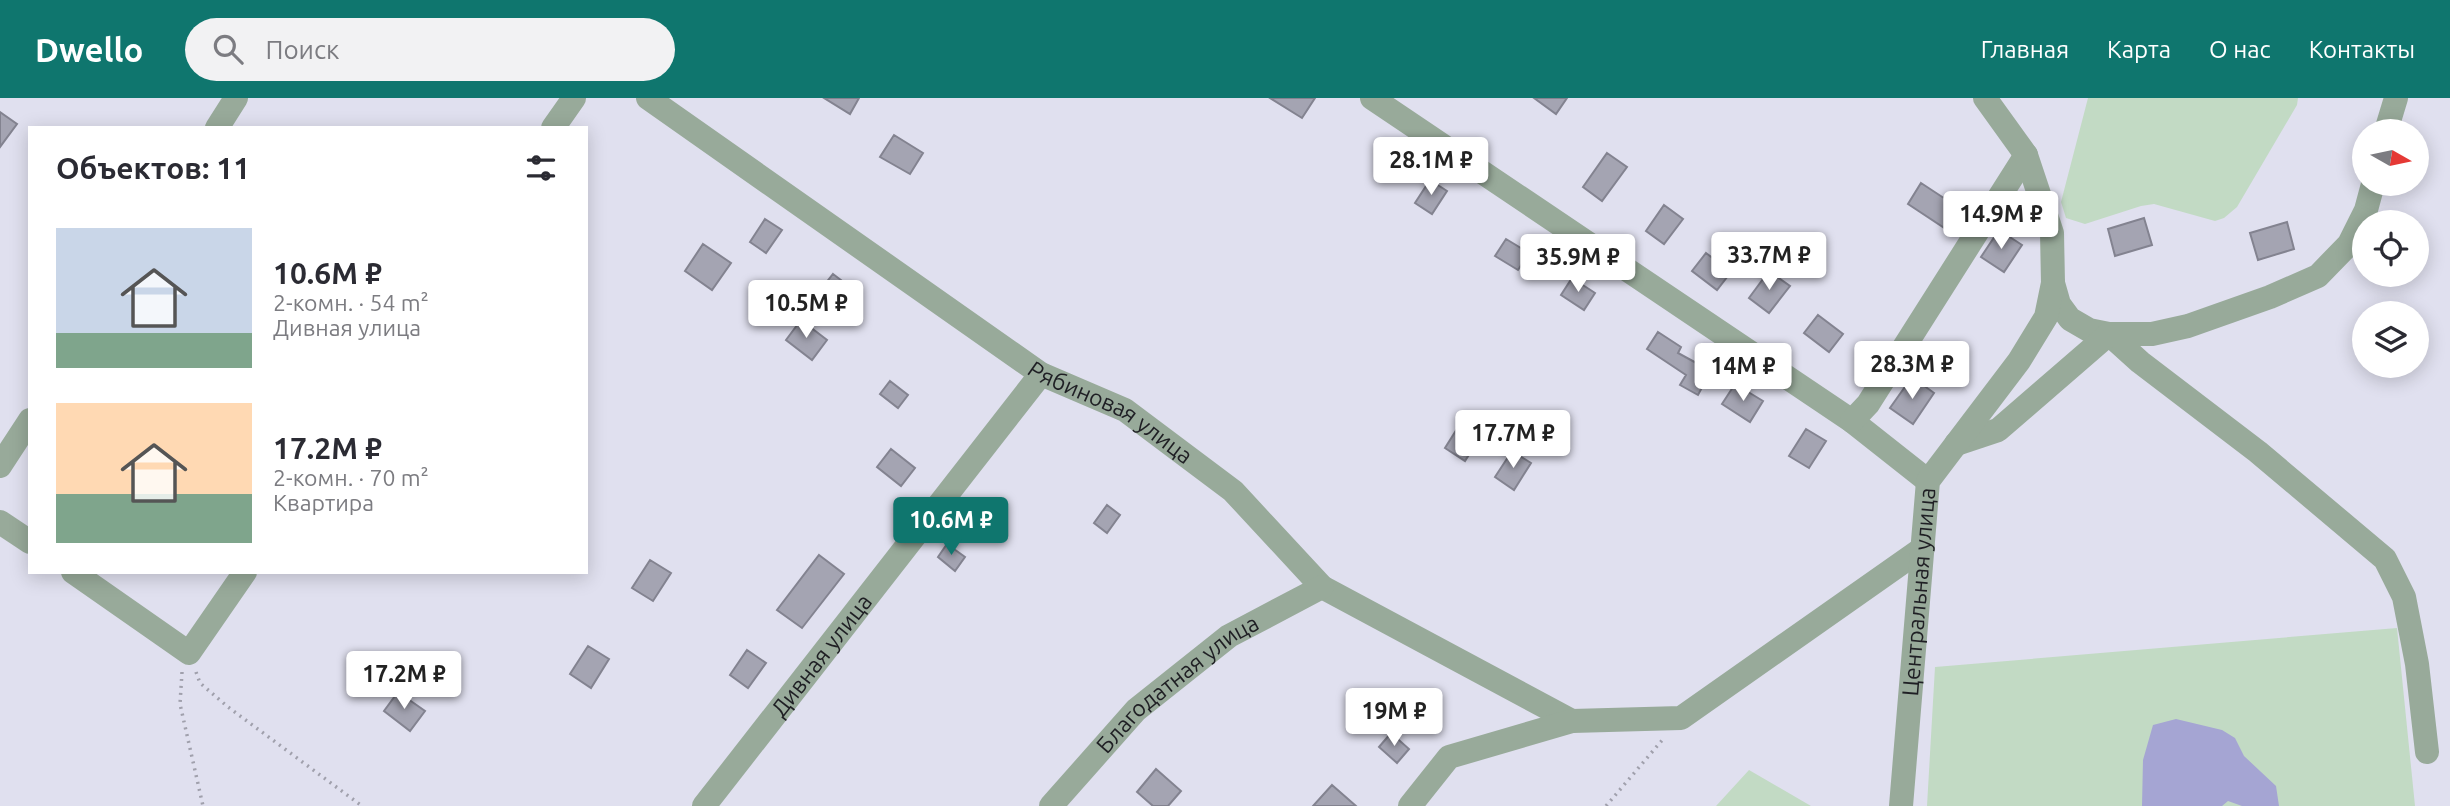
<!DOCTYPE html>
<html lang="ru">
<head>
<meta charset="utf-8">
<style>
	body { margin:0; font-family:Ubuntu,sans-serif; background:#f2f2f3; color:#2b2b33; height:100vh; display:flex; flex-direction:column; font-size:26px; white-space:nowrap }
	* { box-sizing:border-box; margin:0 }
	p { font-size:23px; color:#7c7c81 }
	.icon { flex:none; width:38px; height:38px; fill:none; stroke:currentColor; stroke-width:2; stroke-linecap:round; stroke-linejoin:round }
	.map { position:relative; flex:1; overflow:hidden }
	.drawer { position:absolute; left:28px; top:28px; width:560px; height:448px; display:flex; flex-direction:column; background:#fff; border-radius:0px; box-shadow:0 4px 18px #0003 }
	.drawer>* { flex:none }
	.needle { width:46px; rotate:99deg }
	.tools { position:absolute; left:2352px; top:21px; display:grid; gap:14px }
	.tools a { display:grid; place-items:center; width:77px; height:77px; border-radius:50%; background:#fff; box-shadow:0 4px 18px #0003; font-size:35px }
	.price { position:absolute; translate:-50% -60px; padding:0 16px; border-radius:7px; background:#fff; color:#222; font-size:23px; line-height:46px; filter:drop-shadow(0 2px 4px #0008) }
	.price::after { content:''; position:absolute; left:50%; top:42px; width:21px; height:16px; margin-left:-10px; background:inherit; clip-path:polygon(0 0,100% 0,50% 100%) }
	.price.selected { background:#0f766e; color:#fff }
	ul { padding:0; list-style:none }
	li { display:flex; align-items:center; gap:21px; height:175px; padding:0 28px }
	li span { display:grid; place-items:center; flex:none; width:196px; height:140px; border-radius:0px; color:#555 }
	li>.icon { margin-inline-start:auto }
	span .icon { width:84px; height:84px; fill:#fffc; stroke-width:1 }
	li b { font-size:30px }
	h2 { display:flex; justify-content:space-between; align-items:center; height:84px; padding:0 28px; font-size:30px }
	header { display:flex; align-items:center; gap:42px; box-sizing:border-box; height:98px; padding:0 35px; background:#0f766e; color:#fff }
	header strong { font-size:33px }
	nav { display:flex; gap:38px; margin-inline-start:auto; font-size:24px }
	.search { width:490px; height:63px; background:#f2f2f3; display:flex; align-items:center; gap:18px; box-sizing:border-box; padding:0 24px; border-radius:38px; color:#7c7c81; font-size:26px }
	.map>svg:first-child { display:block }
</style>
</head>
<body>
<header>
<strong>Dwello</strong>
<div class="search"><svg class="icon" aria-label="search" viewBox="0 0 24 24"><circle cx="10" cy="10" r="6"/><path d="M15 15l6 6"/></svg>Поиск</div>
<nav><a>Главная</a><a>Карта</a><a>О нас</a><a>Контакты</a></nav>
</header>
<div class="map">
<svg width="2450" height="708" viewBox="0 0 2450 708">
	<rect width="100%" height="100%" fill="#e0e0ef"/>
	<path fill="#c2dac4" d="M 2088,0 L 2298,0 L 2297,7 L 2237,109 L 2224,120 L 2215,123 L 2154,106 L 2141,108 L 2085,126 L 2066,120 L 2061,104 Z
		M 2397,530 L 2415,708 L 1927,708 L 1935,569 Z
		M 1749,672 L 1811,708 L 1716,708 Z"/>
	<path fill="#a5a5d3" d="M 2176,621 L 2222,632 L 2235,640 L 2244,658 L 2276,688 L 2279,708 L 2242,708 L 2228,703 L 2222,708 L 2142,708 L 2143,662 L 2153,627 Z"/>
	<path fill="#a4a4b2" stroke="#838390" stroke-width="2" d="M 824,0 L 859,0 L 850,16 Z
		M 1270,0 L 1315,0 L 1302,20 Z
		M 1534,0 L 1567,0 L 1556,16 Z
		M 0,14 L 17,26 L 0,49 Z
		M 894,37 L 923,55 L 910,76 L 880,59 Z
		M 1607,55 L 1627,69 L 1602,103 L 1583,89 Z
		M 1430,82 L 1447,93 L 1432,116 L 1415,105 Z
		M 1921,85 L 1965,114 L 1952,135 L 1908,106 Z
		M 1664,107 L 1683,121 L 1664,146 L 1646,133 Z
		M 2144,120 L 2152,147 L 2115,158 L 2108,131 Z
		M 765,121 L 782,132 L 766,155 L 750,144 Z
		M 2287,124 L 2294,151 L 2258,162 L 2250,135 Z
		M 1999,132 L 2022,147 L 2004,174 L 1981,159 Z
		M 1506,141 L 1529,155 L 1518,172 L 1495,158 Z
		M 703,146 L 731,165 L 712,192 L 685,173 Z
		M 1706,155 L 1731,174 L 1717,192 L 1692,173 Z
		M 1769,173 L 1790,188 L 1769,215 L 1749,200 Z
		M 833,176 L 859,196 L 844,215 L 818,195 Z
		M 1572,180 L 1595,195 L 1584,212 L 1561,197 Z
		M 1818,217 L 1843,236 L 1829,254 L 1804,235 Z
		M 801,222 L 827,242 L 812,262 L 786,242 Z
		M 1658,234 L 1681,249 L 1678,255 L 1711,273 L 1698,297 L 1680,287 L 1686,277 L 1647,251 Z
		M 1912,279 L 1934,295 L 1913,326 L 1890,310 Z
		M 890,283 L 908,297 L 898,310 L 880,296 Z
		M 1735,286 L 1763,303 L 1750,324 L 1722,306 Z
		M 1462,323 L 1482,336 L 1465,363 L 1445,350 Z
		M 1806,331 L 1826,343 L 1809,370 L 1789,358 Z
		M 891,351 L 915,370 L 901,388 L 877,369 Z
		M 1512,353 L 1531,365 L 1514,392 L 1495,379 Z
		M 1107,407 L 1120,417 L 1107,435 L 1094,425 Z
		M 947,446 L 965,459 L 955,473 L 938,459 Z
		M 819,457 L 844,476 L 802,530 L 777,512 Z
		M 650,462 L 671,475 L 653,503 L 632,490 Z
		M 588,548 L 609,561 L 591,590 L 570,576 Z
		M 747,552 L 766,565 L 748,590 L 730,577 Z
		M 398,594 L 425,613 L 410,633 L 384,613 Z
		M 1391,635 L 1409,651 L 1397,665 L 1379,649 Z
		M 1156,671 L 1181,693 L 1168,708 L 1153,708 L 1137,694 Z
		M 1332,687 L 1356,708 L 1313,708 Z"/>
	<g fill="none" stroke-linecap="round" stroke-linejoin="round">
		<path stroke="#a0a0ac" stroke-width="3.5" stroke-dasharray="2 5" stroke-linecap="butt" d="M 182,574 L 180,606 L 203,708
			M 196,574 L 200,585 L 228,609 L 362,708
			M 1606,708 L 1664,640"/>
		<g stroke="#98aa9a" stroke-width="24">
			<path id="s1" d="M 648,0 L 1041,276 L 1125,312 L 1233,393 L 1322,489 L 1572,623"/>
			<path d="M 1372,0 L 1852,323 L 1928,383"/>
			<path d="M 217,30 L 236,0"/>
			<path d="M 553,30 L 574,0"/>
			<path d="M 2386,33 L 2396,0"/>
			<path d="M 2053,185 L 2059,206 L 2070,221 L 2089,232 L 2109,236 L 2140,264 L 2258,354 L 2385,461 L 2404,499 L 2417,566 L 2427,654"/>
			<path d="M 1852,323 L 1868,306 L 2026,57"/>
			<path d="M 1956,346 L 1998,332 L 2109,236 L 2152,236 L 2188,228 L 2270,199 L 2318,178 L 2349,146 L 2366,112 L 2373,86"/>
			<path d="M 0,368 L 30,322"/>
			<path d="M 0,424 L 30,444"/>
			<path d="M 73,474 L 189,555 L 245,474"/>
			<path id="s2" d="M 704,708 L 1041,276"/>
			<path id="s3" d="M 1051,708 L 1136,612 L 1229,538 L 1322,489"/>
			<path d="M 1410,708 L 1449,659 L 1572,623 L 1681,620 L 1923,450"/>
			<path id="s4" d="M 1901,708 L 1928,383 L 2019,263 L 2046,219 L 2053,185 L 2052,135 L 2026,57 L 1985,0"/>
		</g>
	</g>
	<g text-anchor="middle" stroke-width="6" stroke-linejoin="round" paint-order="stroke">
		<g font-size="23" fill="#1f1f24" stroke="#e0e0ef">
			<text dy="8" stroke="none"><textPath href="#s1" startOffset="560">Рябиновая улица</textPath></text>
			<text dy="8" stroke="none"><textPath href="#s4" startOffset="215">Центральная улица</textPath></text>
			<text dy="8" stroke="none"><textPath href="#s2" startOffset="191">Дивная улица</textPath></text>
			<text dy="8" stroke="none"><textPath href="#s3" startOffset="177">Благодатная улица</textPath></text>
		</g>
	</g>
</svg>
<div class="tools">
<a><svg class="needle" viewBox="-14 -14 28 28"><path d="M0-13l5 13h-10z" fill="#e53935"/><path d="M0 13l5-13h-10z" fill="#7c7c81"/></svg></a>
<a><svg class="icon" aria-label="locate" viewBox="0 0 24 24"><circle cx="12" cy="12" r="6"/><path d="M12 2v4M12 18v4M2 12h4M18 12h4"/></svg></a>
<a><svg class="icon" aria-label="layers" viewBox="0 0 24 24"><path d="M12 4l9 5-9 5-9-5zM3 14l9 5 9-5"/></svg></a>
</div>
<b class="price" style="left:1431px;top:99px">28.1M ₽</b>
<b class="price" style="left:2001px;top:153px">14.9M ₽</b>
<b class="price" style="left:1769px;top:194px">33.7M ₽</b>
<b class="price" style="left:1578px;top:196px">35.9M ₽</b>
<b class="price" style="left:806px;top:242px">10.5M ₽</b>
<b class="price" style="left:1912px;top:303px">28.3M ₽</b>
<b class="price" style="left:1743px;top:305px">14M ₽</b>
<b class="price" style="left:1513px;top:372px">17.7M ₽</b>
<b class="price selected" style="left:951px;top:459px">10.6M ₽</b>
<b class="price" style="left:404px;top:613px">17.2M ₽</b>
<b class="price" style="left:1394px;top:650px">19M ₽</b>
<section class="drawer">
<h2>Объектов: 11<svg class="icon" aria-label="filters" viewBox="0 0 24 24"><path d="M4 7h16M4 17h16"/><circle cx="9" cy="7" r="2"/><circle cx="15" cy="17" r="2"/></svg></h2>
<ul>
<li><span style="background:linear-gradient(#c9d6e8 75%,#7fa58c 0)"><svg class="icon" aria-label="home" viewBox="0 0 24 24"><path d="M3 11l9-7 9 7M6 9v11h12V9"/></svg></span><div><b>10.6M ₽</b><p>2-комн. · 54 m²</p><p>Дивная улица</p></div></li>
<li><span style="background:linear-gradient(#ffd9b3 65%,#7fa58c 0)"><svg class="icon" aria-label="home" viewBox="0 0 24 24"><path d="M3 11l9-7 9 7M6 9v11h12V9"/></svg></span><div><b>17.2M ₽</b><p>2-комн. · 70 m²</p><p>Квартира</p></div></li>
</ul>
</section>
</div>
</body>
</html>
